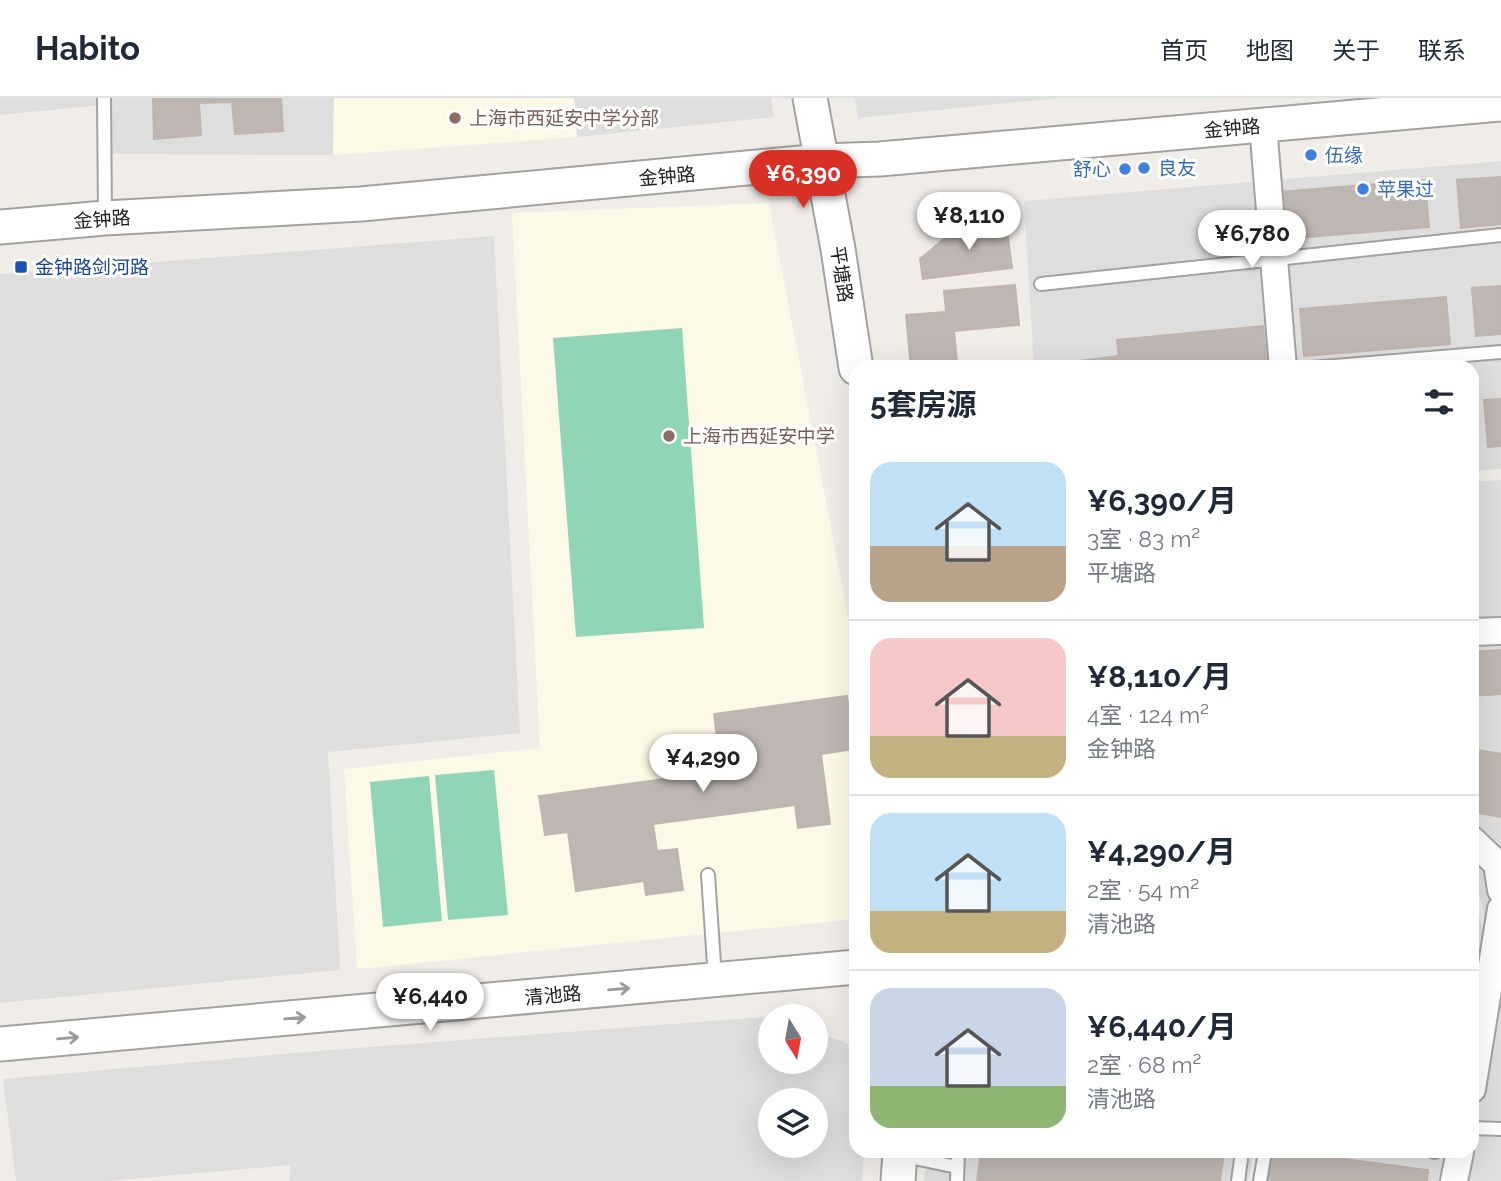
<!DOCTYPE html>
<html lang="zh">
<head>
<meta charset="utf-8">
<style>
	body { margin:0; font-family:Raleway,"Noto Sans SC",sans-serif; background:#f6f6f7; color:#1f2937; height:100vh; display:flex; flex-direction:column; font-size:26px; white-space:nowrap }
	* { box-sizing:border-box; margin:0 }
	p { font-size:23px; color:#747a83 }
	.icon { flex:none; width:38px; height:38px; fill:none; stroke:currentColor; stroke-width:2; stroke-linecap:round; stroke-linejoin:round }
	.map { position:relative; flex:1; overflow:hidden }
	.sheet { position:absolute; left:849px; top:262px; width:630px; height:798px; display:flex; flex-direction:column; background:#fff; border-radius:21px; box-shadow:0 7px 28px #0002 }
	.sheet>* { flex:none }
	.needle { width:46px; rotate:169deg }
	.tools { position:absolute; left:758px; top:906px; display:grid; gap:14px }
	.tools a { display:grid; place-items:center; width:70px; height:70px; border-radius:50%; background:#fff; box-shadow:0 7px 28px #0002; font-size:35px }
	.price { position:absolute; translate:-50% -60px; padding:0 16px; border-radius:24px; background:#fff; color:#222; font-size:23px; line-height:46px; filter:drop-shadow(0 2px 4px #0008) }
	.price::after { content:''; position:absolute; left:50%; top:42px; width:21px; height:16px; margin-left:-10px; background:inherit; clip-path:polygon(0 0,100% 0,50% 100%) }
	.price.active { background:#d93025; color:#fff }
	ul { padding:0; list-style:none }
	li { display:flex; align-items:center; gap:21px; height:175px; padding:0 21px }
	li+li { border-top:2px solid #e0e1e3 }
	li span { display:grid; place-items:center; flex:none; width:196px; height:140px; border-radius:21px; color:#555 }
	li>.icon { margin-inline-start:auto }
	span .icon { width:84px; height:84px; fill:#fffc; stroke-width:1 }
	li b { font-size:30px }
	h2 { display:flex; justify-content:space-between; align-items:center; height:84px; padding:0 21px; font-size:30px }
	header { display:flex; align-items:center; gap:42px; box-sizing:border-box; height:98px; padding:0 35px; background:#fff; border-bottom:2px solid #e0e1e3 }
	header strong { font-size:33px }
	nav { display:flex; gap:38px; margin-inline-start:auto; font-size:24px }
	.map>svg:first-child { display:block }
</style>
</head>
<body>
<header>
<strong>Habito</strong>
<nav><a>首页</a><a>地图</a><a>关于</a><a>联系</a></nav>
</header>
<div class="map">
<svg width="1501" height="1083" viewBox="0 0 1501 1083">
	<rect width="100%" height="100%" fill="#f0ede9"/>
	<path fill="#dfdede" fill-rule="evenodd" d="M 0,0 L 334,0 L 333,57 L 104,56 L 103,7 L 0,17 Z
		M 574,0 L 771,0 L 774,19 L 577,39 Z
		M 855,0 L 1059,0 L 858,20 Z
		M 1501,63 L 1501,371 L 1472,373 L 1472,270 L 1034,269 L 1024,103 Z
		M 494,138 L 520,635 L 328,654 L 340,872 L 0,905 L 0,176 Z
		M 1501,382 L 1501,1083 L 1443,1083 L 1472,1054 L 1472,924 L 1488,835 L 1477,786 L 1472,780 L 1472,384 Z
		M 1472,805 L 1476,805 L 1484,837 L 1472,905 Z
		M 763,919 L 770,921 L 770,964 L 816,964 L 816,935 L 847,945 L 856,960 L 856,1054 L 864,1054 L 862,1083 L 289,1083 L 291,1067 L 107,1083 L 16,1083 L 3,981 L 305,954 ZM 770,1003 L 816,1003 L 816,1048 L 770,1048 Z
		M 929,1054 L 1253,1054 L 1248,1083 L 924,1083 Z
		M 1260,1054 L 1445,1054 L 1440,1083 L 1255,1083 Z"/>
	<path fill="#fcfae6" d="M 334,0 L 574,0 L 577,39 L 333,57 Z
		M 769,105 L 856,561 L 856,821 L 357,871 L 344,671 L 540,650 L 512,115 Z"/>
	<path fill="#90d6b6" d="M 682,230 L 704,530 L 576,539 L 553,240 Z
		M 494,672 L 508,817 L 448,822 L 435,677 Z
		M 429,678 L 442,823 L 383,829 L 370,684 Z"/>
	<path fill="#beb6b2" stroke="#c1b4ad" stroke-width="2" d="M 153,0 L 281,0 L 283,33 L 235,36 L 232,4 L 199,5 L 201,37 L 154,41 Z
		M 1501,79 L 1501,126 L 1461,130 L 1457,82 Z
		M 1425,82 L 1429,129 L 1283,141 L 1279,94 Z
		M 1006,124 L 1012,170 L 923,181 L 920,161 L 957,130 Z
		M 1015,187 L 1019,227 L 954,233 L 957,265 L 911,270 L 906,217 L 946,214 L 944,193 Z
		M 1501,188 L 1501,236 L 1476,238 L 1472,190 Z
		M 1446,199 L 1450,246 L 1304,258 L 1300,211 Z
		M 1263,228 L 1267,270 L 1120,270 L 1117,242 Z
		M 1118,258 L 1120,270 L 1056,270 L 1056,266 Z
		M 1501,301 L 1501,348 L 1488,349 L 1484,302 Z
		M 1501,552 L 1501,596 L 1472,598 L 1472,554 Z
		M 847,598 L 854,651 L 821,656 L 830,726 L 798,730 L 795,707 L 653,726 L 657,753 L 677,751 L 683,792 L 646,797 L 644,783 L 576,793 L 568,734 L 545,737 L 539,698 L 738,671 L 735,652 L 719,655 L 714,616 Z
		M 1472,651 L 1501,656 L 1501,719 L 1472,714 Z
		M 981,1054 L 1224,1054 L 1220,1083 L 977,1083 Z
		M 1267,1054 L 1292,1054 L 1428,1072 L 1427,1083 L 1263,1083 Z"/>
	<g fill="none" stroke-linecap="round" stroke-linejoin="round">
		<defs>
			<path id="service" d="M 104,0 L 105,119
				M 1041,186 L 1501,137
				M 1311,270 L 1501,254
				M 708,777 L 715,881
				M 1472,1030 L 1501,1031
				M 1434,1054 L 1435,1054
				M 900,1057 L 957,1069
				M 957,1083 L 958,1054
				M 1238,1083 L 1242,1054
				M 1260,1083 L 1265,1054"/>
			<path id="minor" d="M 1263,27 L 1283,270
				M 1472,534 L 1501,533
				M 1472,742 L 1497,766 L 1501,792
				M 1472,991 L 1501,811
				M 1454,1083 L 1460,1054"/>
			<path id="tertiary" d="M 810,0 L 838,151 L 856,270
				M 0,129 L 105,120 L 361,106 L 821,63 L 880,61 L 1501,6
				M 0,946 L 856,869
				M 898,1083 L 900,1054"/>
		</defs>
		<use href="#service" stroke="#a2a2a2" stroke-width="16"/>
		<use href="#minor" stroke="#a2a2a2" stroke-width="30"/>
		<use href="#tertiary" stroke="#a2a2a2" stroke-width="37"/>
		<use href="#service" stroke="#fff" stroke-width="12"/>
		<use href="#minor" stroke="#fff" stroke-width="26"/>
		<use href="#tertiary" stroke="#fff" stroke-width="33"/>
	</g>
	<defs><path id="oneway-shaft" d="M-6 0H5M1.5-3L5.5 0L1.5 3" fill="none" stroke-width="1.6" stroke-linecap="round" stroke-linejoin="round" transform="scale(1.75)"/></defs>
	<g stroke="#9b9b9b">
		<use href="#oneway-shaft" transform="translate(619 891) rotate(-5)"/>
		<use href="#oneway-shaft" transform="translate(295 920) rotate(-5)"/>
		<use href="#oneway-shaft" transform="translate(68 940) rotate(-5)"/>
	</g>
	<g fill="#8d6e63" stroke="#fff" stroke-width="2.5">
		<circle cx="455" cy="20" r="7"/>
		<circle cx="669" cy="338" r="7"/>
	</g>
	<g fill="#3f7fe0" stroke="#fff" stroke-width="2.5">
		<circle cx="1311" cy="57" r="7"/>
		<circle cx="1144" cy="70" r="7"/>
		<circle cx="1125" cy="71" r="7"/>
		<circle cx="1363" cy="91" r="7"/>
	</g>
	<rect fill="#1a4fb4" stroke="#fff" stroke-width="2.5" x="14" y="162" width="14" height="14" rx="3.5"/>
	<g text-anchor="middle" stroke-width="6" stroke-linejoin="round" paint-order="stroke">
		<g font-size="19" fill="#785e54" stroke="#fff" text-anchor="start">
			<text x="469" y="27">上海市西延安中学分部</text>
			<text x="683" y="345">上海市西延安中学</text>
		</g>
		<g font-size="19" fill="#212121" stroke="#fff">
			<text transform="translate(1232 30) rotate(-5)" y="7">金钟路</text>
			<text transform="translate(667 78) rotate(-5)" y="7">金钟路</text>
			<text transform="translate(102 121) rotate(-4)" y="7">金钟路</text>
			<text transform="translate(842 176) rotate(81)" y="7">平塘路</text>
			<text transform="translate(553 897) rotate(-5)" y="7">清池路</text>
		</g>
		<g font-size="19" fill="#366cbe" stroke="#fff" text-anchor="start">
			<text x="1325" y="64">伍缘</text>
			<text x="1158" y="77">良友</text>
			<text x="1111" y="78" text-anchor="end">舒心</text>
			<text x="1377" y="98">苹果过</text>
		</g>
		<g font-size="19" fill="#164399" stroke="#fff" text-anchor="start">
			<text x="35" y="176">金钟路剑河路</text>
		</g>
	</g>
</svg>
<div class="tools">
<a><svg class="needle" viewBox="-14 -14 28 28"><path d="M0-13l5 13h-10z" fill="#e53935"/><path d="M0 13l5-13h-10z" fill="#747a83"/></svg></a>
<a><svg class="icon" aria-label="layers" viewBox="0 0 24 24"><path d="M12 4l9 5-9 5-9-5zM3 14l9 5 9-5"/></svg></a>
</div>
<b class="price active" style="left:803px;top:112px">¥6,390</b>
<b class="price" style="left:969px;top:154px">¥8,110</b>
<b class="price" style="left:1252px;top:172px">¥6,780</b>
<b class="price" style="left:703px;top:696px">¥4,290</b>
<b class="price" style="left:430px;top:935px">¥6,440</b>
<section class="sheet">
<h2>5套房源<svg class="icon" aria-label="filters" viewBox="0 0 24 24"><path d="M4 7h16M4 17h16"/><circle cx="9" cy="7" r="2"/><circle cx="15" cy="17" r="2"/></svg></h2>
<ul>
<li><span style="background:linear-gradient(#bfe0f5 60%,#b9a48a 0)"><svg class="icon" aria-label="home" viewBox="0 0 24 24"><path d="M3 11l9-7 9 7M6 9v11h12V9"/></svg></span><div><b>¥6,390/月</b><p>3室 · 83 m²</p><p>平塘路</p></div></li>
<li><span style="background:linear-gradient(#f6c9c9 70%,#c2b280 0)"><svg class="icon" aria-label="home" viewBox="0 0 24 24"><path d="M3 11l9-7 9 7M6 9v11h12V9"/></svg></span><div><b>¥8,110/月</b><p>4室 · 124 m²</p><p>金钟路</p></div></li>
<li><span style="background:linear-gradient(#bfe0f5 70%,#c2b280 0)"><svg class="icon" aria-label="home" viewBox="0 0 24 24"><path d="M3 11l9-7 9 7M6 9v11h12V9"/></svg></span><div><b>¥4,290/月</b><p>2室 · 54 m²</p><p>清池路</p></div></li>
<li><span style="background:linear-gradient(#c9d6e8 70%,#8fb573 0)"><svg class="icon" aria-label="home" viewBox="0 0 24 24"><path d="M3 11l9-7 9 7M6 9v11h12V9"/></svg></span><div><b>¥6,440/月</b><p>2室 · 68 m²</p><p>清池路</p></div></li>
</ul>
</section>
</div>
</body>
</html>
